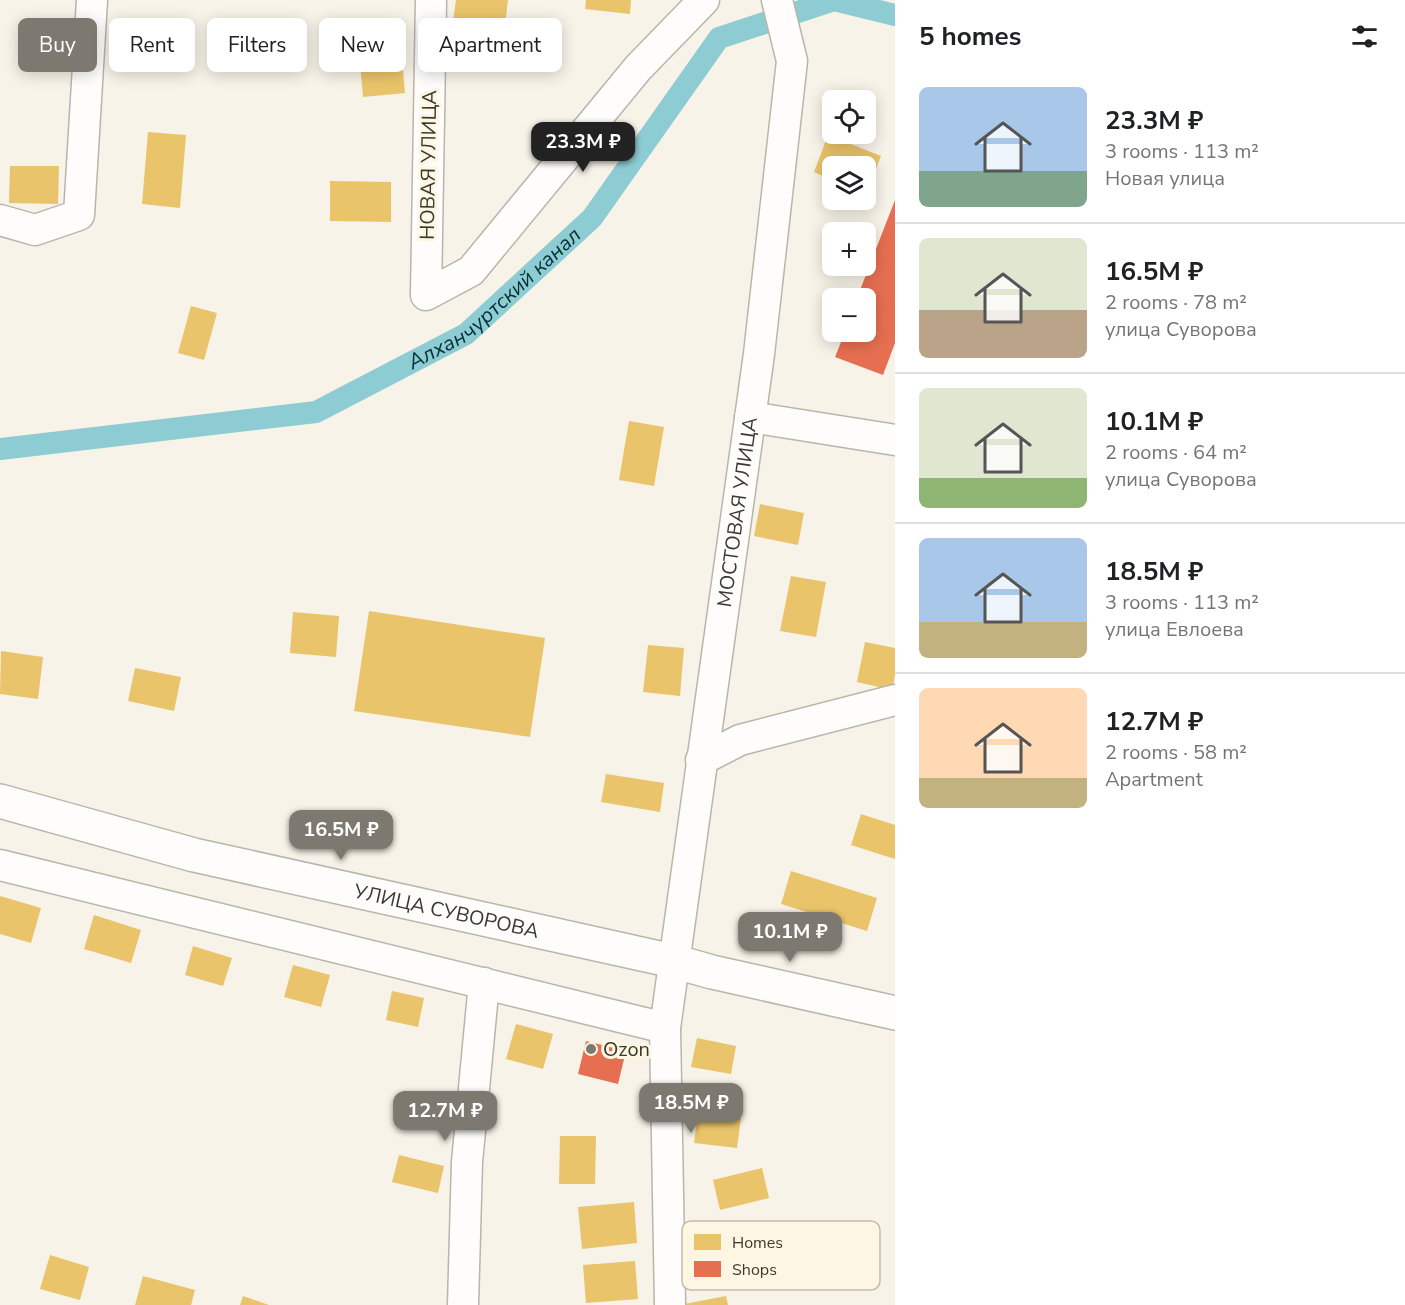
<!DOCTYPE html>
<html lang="en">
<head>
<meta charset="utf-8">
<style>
	body { margin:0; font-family:"Nunito Sans",sans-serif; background:#f2f2f2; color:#202124; height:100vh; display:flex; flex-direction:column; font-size:22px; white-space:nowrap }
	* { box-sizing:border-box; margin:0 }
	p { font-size:20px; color:#757577 }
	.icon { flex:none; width:33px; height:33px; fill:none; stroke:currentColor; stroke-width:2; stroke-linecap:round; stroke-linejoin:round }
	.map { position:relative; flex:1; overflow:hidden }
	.drawer { display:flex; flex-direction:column; background:#fff; width:510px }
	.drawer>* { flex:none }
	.hud { position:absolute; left:18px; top:18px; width:570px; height:54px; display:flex; gap:12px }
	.buttons { position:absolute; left:822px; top:90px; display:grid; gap:12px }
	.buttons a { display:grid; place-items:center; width:54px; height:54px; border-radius:9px; background:#fff; box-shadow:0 3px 15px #0003; font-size:30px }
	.price { position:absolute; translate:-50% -51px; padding:0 14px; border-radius:12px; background:#7d7970; color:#fff; font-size:20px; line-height:39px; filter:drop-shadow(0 2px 3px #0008) }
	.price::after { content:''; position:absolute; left:50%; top:36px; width:18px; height:14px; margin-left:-9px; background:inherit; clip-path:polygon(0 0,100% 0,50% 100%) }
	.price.current { background:#222; color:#fff }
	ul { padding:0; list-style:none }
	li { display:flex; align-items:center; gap:18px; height:150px; padding:0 24px }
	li+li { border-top:2px solid #e0e0e0 }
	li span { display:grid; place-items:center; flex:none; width:168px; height:120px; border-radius:9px; color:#555 }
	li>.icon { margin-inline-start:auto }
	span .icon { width:72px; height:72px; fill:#fffc; stroke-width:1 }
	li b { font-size:26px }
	h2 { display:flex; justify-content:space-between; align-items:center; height:72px; padding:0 24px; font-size:26px }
	.pill { padding:0 21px; border-radius:9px; background:#fff; box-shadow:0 3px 15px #0003; font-size:21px; line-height:54px }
	.pill.current { background:#7d7970; color:#fff }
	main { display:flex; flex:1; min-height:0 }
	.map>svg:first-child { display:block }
</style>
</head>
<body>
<main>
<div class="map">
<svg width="895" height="1305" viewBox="0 0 895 1305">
	<rect width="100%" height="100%" fill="#f7f3e8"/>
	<path fill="#e9c46a" d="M 456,0 L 508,0 L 504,34 L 452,28 Z
		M 586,0 L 631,0 L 630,14 L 585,9 Z
		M 402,60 L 405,93 L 363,97 L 360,64 Z
		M 148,132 L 186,135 L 180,208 L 142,204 Z
		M 828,135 L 881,156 L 866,194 L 866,166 L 832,166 L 832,180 L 814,172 Z
		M 10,166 L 59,166 L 58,204 L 9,203 Z
		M 330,181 L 391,182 L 391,222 L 330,221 Z
		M 191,306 L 217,313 L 204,360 L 178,353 Z
		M 629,421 L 664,427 L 654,486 L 619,480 Z
		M 760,504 L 804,513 L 798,545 L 754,536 Z
		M 791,576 L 826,582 L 816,637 L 780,631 Z
		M 369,611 L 545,638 L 530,737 L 354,711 Z
		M 293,612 L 339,616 L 336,657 L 290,653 Z
		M 865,642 L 895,648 L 895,676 L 892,690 L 857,682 Z
		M 648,645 L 684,648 L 680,696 L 643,692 Z
		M 1,651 L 43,657 L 38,699 L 0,694 Z
		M 135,668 L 181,677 L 174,711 L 128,701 Z
		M 606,774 L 664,783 L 660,812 L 601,802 Z
		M 861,814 L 895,825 L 895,859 L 851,845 Z
		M 791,871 L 877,898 L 867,931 L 781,904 Z
		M 0,896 L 41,908 L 31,943 L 0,934 Z
		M 94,915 L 141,930 L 131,963 L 84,949 Z
		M 193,946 L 232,958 L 223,986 L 185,975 Z
		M 293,965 L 330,975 L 321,1007 L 284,997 Z
		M 392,991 L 424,998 L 418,1027 L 386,1020 Z
		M 516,1024 L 553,1034 L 543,1069 L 506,1059 Z
		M 697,1038 L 736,1046 L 731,1074 L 691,1067 Z
		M 698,1113 L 741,1118 L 737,1148 L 694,1143 Z
		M 560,1136 L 596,1136 L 595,1184 L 559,1184 Z
		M 399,1155 L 444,1166 L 438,1193 L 392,1182 Z
		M 762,1168 L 769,1198 L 720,1210 L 713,1180 Z
		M 634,1202 L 637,1243 L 582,1249 L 578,1207 Z
		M 50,1255 L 89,1267 L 80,1300 L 40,1289 Z
		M 635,1261 L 638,1299 L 586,1303 L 583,1265 Z
		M 143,1276 L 195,1290 L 191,1305 L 135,1305 Z
		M 243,1296 L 269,1305 L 240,1305 Z
		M 726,1296 L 728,1305 L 684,1305 L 684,1304 Z"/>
	<path fill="#e76f51" d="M 895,200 L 895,343 L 883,375 L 835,357 L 845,332 L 866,332 L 866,298 L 857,298 Z
		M 586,1041 L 626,1051 L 618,1084 L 578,1074 Z"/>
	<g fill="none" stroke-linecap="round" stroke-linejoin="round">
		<path stroke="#8dccd2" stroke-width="22" id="s1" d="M 0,449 L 316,412 L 466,334 L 592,218 L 719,38 L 834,0 L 895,15"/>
		<defs>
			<g id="minor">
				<path d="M 431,0 L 426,295 L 471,271 L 638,68 L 704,0"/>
				<path d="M 0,220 L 35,230 L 79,215 L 92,0"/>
				<path d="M 750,417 L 895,440"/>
				<path d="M 701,760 L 740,740 L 895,700"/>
				<path d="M 0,865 L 665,1028"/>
				<path d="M 463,1305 L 467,1162 L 484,983"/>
				<path id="s2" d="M 670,1305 L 665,1028 L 759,354 L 792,61 L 777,0"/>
			</g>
			<g id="major">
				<path id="s3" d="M 0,801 L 194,855 L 673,961 L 712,972 L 895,1013"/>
			</g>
		</defs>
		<use href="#minor" stroke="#b8b5ac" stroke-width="33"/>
		<use href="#major" stroke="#b8b5ac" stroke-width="36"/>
		<use href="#minor" stroke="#fefdfc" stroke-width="30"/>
		<use href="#major" stroke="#fefdfc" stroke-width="33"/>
	</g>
	<circle fill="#7d7970" stroke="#fdf6e2" stroke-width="2" cx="591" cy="1049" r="6"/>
	<g text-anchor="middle" stroke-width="6" stroke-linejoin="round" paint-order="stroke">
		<g font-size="20" fill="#3c382f" stroke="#fdf6e2">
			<text transform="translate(428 165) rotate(-89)" y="7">НОВАЯ УЛИЦА</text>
			<text dy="7" stroke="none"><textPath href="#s2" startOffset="798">МОСТОВАЯ УЛИЦА</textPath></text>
			<text dy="7" stroke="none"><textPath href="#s3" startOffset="460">УЛИЦА СУВОРОВА</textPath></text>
		</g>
		<g font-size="20" fill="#3c382f" stroke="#fdf6e2" text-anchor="start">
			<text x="603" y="1056">Ozon</text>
		</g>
		<g font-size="21" font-style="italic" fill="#023136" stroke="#fdf6e2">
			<text dy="7" stroke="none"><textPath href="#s1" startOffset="531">Алханчуртский канал</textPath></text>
		</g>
	</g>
	<rect x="682" y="1221" width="198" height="69" rx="9" fill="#fdf6e2" stroke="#c3bdac" stroke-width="1.5"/>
	<rect x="694" y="1234" width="27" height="16" fill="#e9c46a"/>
	<rect x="694" y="1261" width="27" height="16" fill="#e76f51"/>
	<g font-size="16" fill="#3c382f">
		<text x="732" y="1248">Homes</text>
		<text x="732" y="1275">Shops</text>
	</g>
</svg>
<div class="buttons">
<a><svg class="icon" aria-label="locate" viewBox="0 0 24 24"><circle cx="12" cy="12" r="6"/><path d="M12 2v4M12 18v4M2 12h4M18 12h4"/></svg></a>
<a><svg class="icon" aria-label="layers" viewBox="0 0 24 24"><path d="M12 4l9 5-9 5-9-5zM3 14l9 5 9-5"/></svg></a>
<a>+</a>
<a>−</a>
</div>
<b class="price current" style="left:583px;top:173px">23.3M ₽</b>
<b class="price" style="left:341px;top:861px">16.5M ₽</b>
<b class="price" style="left:790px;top:963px">10.1M ₽</b>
<b class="price" style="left:691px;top:1134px">18.5M ₽</b>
<b class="price" style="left:445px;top:1142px">12.7M ₽</b>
<div class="hud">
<a class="pill current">Buy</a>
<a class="pill">Rent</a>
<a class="pill">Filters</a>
<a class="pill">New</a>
<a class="pill">Apartment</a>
</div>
</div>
<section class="drawer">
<h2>5 homes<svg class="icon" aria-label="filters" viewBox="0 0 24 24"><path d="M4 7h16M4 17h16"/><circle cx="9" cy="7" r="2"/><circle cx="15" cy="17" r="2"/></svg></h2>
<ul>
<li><span style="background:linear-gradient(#a9c7e8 70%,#7fa58c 0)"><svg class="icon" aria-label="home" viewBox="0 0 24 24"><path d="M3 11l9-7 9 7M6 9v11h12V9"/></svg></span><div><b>23.3M ₽</b><p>3 rooms · 113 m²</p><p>Новая улица</p></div></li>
<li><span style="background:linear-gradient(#dfe7d0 60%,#b9a48a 0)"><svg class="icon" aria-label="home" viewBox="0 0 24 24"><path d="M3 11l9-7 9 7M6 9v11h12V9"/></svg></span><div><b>16.5M ₽</b><p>2 rooms · 78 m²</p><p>улица Суворова</p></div></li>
<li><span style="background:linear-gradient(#dfe7d0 75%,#8fb573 0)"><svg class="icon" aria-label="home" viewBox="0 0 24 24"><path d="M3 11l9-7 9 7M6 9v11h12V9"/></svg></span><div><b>10.1M ₽</b><p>2 rooms · 64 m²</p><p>улица Суворова</p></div></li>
<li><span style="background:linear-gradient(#a9c7e8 70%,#c2b280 0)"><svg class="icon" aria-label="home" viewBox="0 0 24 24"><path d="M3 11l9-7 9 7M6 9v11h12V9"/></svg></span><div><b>18.5M ₽</b><p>3 rooms · 113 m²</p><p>улица Евлоева</p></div></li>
<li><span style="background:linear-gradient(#ffd9b3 75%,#c2b280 0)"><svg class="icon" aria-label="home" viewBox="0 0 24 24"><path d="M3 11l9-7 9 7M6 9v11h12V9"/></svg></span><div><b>12.7M ₽</b><p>2 rooms · 58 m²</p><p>Apartment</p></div></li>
</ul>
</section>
</main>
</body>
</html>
